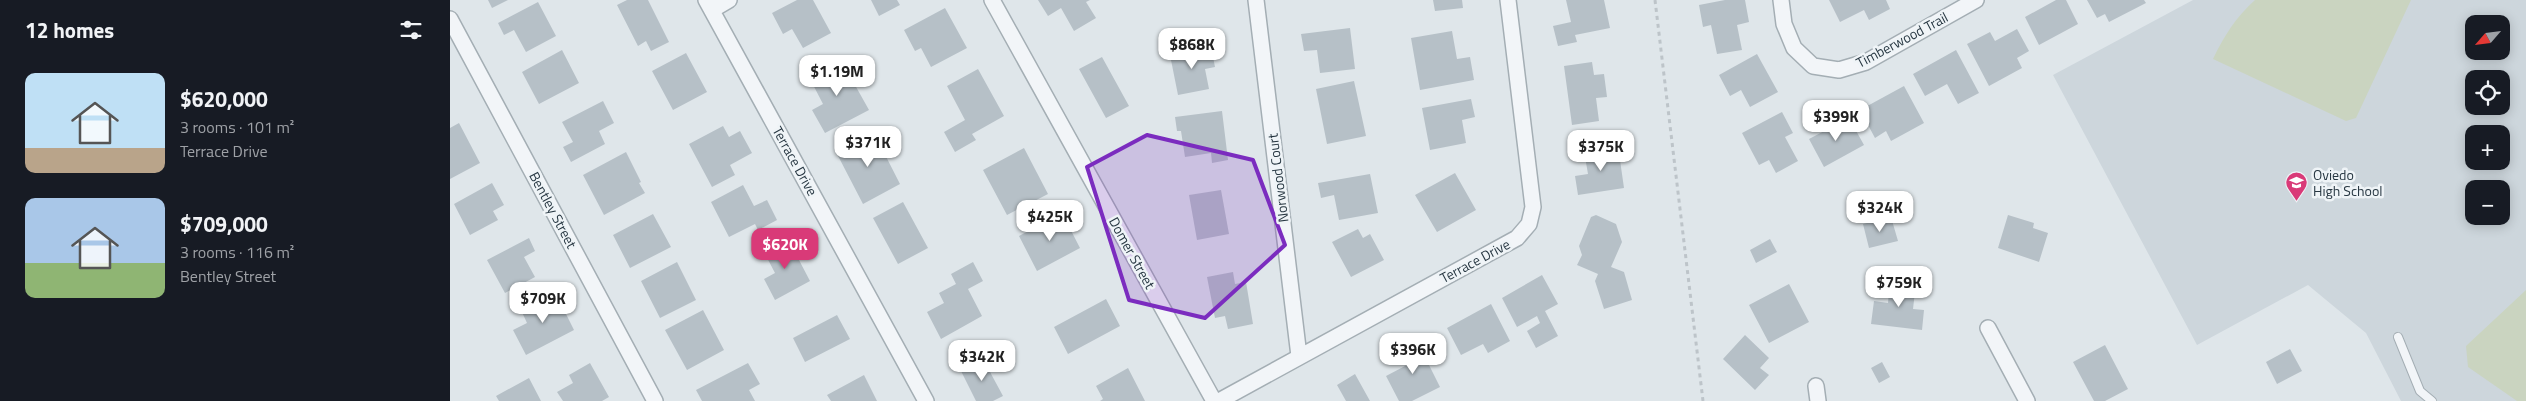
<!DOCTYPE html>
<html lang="en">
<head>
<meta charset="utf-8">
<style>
	body { margin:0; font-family:"Titillium Web",sans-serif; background:#242831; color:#f1f3f6; height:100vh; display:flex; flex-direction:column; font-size:19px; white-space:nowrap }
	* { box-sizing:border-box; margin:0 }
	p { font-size:16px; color:#9ea1a6 }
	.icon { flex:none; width:28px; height:28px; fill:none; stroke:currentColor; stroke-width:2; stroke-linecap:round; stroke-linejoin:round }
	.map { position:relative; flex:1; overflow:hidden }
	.drawer { display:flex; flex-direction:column; background:#171b24; width:450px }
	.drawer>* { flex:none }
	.needle { width:32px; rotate:242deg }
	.controls { position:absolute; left:2015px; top:15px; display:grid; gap:10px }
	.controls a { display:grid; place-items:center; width:45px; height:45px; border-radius:10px; background:#171b24; box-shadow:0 2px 12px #0003; font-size:25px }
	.price { position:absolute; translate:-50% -42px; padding:0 11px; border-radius:10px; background:#fff; color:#222; font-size:16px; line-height:32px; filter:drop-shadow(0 1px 2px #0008) }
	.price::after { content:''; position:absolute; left:50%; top:30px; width:15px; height:11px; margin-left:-8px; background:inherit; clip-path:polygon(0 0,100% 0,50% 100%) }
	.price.active { background:#d93a78; color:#fff }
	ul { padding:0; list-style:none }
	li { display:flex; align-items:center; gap:15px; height:125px; padding:0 25px }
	li span { display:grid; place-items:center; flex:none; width:140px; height:100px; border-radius:10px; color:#555 }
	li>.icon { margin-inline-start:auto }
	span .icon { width:60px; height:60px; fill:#fffc; stroke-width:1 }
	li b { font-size:21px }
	h2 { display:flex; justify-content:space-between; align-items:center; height:60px; padding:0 25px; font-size:21px }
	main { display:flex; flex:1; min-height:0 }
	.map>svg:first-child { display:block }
</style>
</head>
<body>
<main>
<section class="drawer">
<h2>12 homes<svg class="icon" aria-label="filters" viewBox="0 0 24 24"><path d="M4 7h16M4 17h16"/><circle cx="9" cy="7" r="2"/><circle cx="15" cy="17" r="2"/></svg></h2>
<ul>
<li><span style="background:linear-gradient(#bfe0f5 75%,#b9a48a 0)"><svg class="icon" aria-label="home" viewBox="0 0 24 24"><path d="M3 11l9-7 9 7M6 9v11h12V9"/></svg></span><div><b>$620,000</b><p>3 rooms · 101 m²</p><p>Terrace Drive</p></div></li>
<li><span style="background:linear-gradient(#a9c7e8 65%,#8fb573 0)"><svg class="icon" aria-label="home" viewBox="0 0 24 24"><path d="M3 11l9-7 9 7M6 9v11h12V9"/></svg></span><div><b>$709,000</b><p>3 rooms · 116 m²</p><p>Bentley Street</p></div></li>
</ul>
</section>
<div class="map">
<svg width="2076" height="401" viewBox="0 0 2076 401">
	<rect width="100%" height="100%" fill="#dfe6ea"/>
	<path fill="#cdd6dc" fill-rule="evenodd" d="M 1743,0 L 2076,0 L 2076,401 L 1951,401 L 1916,333 L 1858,285 L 1747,345 L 1603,75 ZM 2024,24 L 2051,24 L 2051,51 L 2024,51 ZM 2024,79 L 2051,79 L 2051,106 L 2024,106 ZM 2024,134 L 2051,134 L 2051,161 L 2024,161 ZM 2024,189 L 2051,189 L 2051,216 L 2024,216 Z"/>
	<path fill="#cad4c0" d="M 1805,0 L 1961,0 L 1906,118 L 1896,121 L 1763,59 C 1774,36 1786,17 1805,0 Z
		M 2076,290 L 2076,401 L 2067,401 L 2018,367 L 2016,346 Z"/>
	<path fill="#b6c0c7" d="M 38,0 L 58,0 L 42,8 Z
		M 177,0 L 198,0 L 219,42 L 201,51 L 196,41 L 188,46 L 167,5 Z
		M 347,0 L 363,0 L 381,33 L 353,48 L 342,29 L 333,34 L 322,13 Z
		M 421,0 L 447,0 L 450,5 L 429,16 Z
		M 588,0 L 640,0 L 636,2 L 646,18 L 624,31 L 611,8 L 598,16 Z
		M 983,0 L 1012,0 L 1013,8 L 985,11 Z
		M 1116,0 L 1154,0 L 1160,28 L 1125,35 L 1127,42 L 1108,46 L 1103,26 L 1121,22 Z
		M 1275,0 L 1295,0 L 1299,22 L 1287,25 L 1292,50 L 1267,54 L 1261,25 L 1253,27 L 1249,5 Z
		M 1379,0 L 1436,0 L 1440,9 L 1419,20 L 1414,10 L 1390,22 Z
		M 1606,0 L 1616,0 L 1628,24 L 1589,45 L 1575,17 Z
		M 1637,0 L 1694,0 L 1696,3 L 1659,22 L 1655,14 L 1647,18 Z
		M 88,2 L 106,36 L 76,52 L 64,30 L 54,35 L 48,23 Z
		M 495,8 L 517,48 L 481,67 L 471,48 L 465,51 L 454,30 Z
		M 900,28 L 905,69 L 870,73 L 867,50 L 854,51 L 851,34 Z
		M 1567,29 L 1579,51 L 1567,58 L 1572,68 L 1539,86 L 1517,44 L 1540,32 L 1545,41 Z
		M 1002,31 L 1007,59 L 1020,57 L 1024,80 L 970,90 L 961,38 Z
		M 761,47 L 765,67 L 755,69 L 759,89 L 728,95 L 720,55 Z
		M 112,50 L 129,83 L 89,104 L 72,72 Z
		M 1506,50 L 1529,93 L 1508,104 L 1497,84 L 1475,96 L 1463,74 Z
		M 236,53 L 257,92 L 223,110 L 202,71 Z
		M 1307,54 L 1328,92 L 1300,107 L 1291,90 L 1280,96 L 1269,75 Z
		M 652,57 L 679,106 L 656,118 L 629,69 Z
		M 391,60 L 419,110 L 375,133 L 362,110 L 373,104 L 359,77 Z
		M 1142,62 L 1144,75 L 1154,74 L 1157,97 L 1146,98 L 1149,121 L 1122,125 L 1114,66 Z
		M 528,69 L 554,116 L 522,134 L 526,140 L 505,152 L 494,132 L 515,120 L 497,86 Z
		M 904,81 L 916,136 L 877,144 L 866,89 Z
		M 1454,86 L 1474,123 L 1441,141 L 1436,131 L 1425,138 L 1410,110 Z
		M 1021,99 L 1025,117 L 1012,120 L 1016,143 L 980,150 L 972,108 Z
		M 153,101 L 164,123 L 149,131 L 155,144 L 121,162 L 113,147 L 123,142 L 112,122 Z
		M 772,111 L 778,160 L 762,163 L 761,153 L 735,157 L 731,131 L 727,131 L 725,117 Z
		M 1332,112 L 1343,133 L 1335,137 L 1348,161 L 1326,173 L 1319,160 L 1309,165 L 1292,133 Z
		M 1399,118 L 1414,145 L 1374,167 L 1359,139 Z
		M 9,123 L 30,163 L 0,179 L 0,128 Z
		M 273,126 L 279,137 L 290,131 L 302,153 L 280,165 L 285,175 L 262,187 L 239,144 Z
		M 424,133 L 450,184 L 413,204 L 386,152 Z
		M 1168,146 L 1174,188 L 1128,195 L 1125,176 L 1138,174 L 1134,151 Z
		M 574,148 L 598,194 L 557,215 L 533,170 Z
		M 176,152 L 191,182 L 189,183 L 195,193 L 154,215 L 133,175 Z
		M 1005,173 L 1026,210 L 987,232 L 965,195 Z
		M 920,174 L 928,213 L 889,220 L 884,195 L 871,198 L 868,183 Z
		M 42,183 L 54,205 L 43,211 L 48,220 L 20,235 L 4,204 Z
		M 293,185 L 304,206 L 317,200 L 327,220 L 308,230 L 305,224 L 279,237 L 261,202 Z
		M 771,190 L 779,234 L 747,240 L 739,195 Z
		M 453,202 L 478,248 L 448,264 L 423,218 Z
		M 612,213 L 630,248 L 587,271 L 569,236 Z
		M 203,214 L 221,247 L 180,268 L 163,235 Z
		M 1146,215 L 1166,224 L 1172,242 L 1161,267 L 1174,272 L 1182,300 L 1154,309 L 1145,281 L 1148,274 L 1127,265 L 1132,255 L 1129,246 L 1141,217 Z
		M 1558,215 L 1584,223 L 1583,228 L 1598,233 L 1589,262 L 1548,248 Z
		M 1441,217 L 1448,241 L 1419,248 L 1413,224 Z
		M 908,229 L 913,238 L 920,234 L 934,260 L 901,277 L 882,242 Z
		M 79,238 L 85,251 L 74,257 L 85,277 L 55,293 L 37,260 Z
		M 338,239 L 360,281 L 325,300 L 314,279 L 325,273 L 314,252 Z
		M 1320,239 L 1327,252 L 1306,263 L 1300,250 Z
		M 227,262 L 246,300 L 210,318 L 191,281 Z
		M 523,262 L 533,281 L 518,289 L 532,316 L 491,339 L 477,312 L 494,303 L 489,293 L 506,284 L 501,274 Z
		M 783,272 L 785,284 L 796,282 L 803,324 L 778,329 L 775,316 L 765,318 L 757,277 Z
		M 1092,275 L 1108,304 L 1095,311 L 1108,336 L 1086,348 L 1077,331 L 1090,323 L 1087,316 L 1067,327 L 1052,298 Z
		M 1440,280 L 1466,283 L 1463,309 L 1474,310 L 1472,330 L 1421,324 L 1424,301 L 1438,303 Z
		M 1339,284 L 1359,322 L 1319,343 L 1299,305 Z
		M 105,292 L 124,330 L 76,355 L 63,330 L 77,323 L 71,310 Z
		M 656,299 L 670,326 L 618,354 L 604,327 Z
		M 1041,304 L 1060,341 L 1038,353 L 1033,344 L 1011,355 L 997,328 Z
		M 253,310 L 274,350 L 237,370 L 215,330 Z
		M 387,315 L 400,339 L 355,362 L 343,338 Z
		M 1295,335 L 1319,358 L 1310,368 L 1319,375 L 1305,390 L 1273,359 Z
		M 967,341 L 990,387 L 962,401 L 949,401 L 936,376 L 957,365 L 949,350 Z
		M 1655,345 L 1678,389 L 1655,401 L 1644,401 L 1623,362 Z
		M 1840,349 L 1852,371 L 1827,384 L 1816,362 Z
		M 533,359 L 553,396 L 543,401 L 526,401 L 511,371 Z
		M 1432,362 L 1440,377 L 1429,383 L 1421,368 Z
		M 140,363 L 159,397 L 152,401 L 113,401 L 107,392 L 123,383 L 119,375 Z
		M 298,363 L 310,384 L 299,390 L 305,401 L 252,401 L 246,390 Z
		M 678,368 L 695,401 L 650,401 L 653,399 L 646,386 Z
		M 905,374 L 920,401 L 896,401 L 887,385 Z
		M 414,375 L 427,401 L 381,401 L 377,395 Z
		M 79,378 L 91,401 L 49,401 L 46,396 Z"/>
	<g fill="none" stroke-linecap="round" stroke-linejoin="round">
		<defs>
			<path id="lane" d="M 1948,337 L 1970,391 L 1982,401"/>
			<path id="street" d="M 256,0 L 476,401
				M 542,0 L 764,401
				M 806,0 L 849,356
				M 1331,0 L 1334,24 L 1344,48 L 1363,66 L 1389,70 L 1416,62 L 1526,0
				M 262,10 L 279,0
				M 0,19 L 205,401
				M 1538,328 L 1577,401
				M 1366,386 L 1368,401
				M 769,401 L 1067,238 L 1079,224 L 1083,207 L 1058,0"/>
		</defs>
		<use href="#lane" stroke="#a4aeb4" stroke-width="10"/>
		<use href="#street" stroke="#a4aeb4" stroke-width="18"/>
		<path stroke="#bdc4c9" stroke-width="3" stroke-dasharray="4 4" stroke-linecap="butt" d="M 1205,0 L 1253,401"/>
		<use href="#lane" stroke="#f2f5f8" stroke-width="8"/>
		<use href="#street" stroke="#f2f5f8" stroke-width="15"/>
	</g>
	<path fill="#7b2cbf" fill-opacity="0.2" stroke="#7b2cbf" stroke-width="4" stroke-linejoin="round" d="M 697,135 L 803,160 L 835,245 L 755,318 L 679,300 L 637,167 Z"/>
	<defs>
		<symbol id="school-pin" viewBox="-11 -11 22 30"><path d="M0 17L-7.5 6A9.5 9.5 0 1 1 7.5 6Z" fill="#d93a78" stroke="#eff4f7"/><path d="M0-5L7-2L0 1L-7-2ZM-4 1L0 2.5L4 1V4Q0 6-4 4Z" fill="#fff"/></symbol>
	</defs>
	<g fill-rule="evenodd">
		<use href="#school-pin" x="1834" y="170" width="25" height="34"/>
	</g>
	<g text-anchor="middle" stroke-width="5" stroke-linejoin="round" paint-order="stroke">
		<g font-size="14" fill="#273742" stroke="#eff4f7">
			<text transform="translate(1452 40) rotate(-28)" y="5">Timberwood Trail</text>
			<text transform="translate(345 161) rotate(61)" y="5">Terrace Drive</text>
			<text transform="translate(828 178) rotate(-97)" y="5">Norwood Court</text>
			<text transform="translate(103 210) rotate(62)" y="5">Bentley Street</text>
			<text transform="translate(682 253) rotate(61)" y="5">Domer Street</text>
			<text transform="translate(1025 261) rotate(-28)" y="5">Terrace Drive</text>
		</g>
		<g font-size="14" fill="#273742" stroke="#eff4f7" text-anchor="start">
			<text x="1863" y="180">Oviedo<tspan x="1863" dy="16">High School</tspan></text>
		</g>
	</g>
</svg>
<div class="controls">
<a><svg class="needle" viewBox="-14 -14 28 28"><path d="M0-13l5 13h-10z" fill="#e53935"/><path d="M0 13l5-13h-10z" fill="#9ea1a6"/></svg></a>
<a><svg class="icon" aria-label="locate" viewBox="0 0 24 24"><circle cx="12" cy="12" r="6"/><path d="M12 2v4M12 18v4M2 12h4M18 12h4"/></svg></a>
<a>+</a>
<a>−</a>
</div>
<b class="price" style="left:742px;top:70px">$868K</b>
<b class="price" style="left:387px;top:97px">$1.19M</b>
<b class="price" style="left:1386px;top:142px">$399K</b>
<b class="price" style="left:418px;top:168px">$371K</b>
<b class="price" style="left:1151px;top:172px">$375K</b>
<b class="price" style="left:1430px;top:233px">$324K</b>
<b class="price" style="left:600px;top:242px">$425K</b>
<b class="price active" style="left:335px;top:270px">$620K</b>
<b class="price" style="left:1449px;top:308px">$759K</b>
<b class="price" style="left:93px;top:324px">$709K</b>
<b class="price" style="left:963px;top:375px">$396K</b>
<b class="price" style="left:532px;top:382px">$342K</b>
</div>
</main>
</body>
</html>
